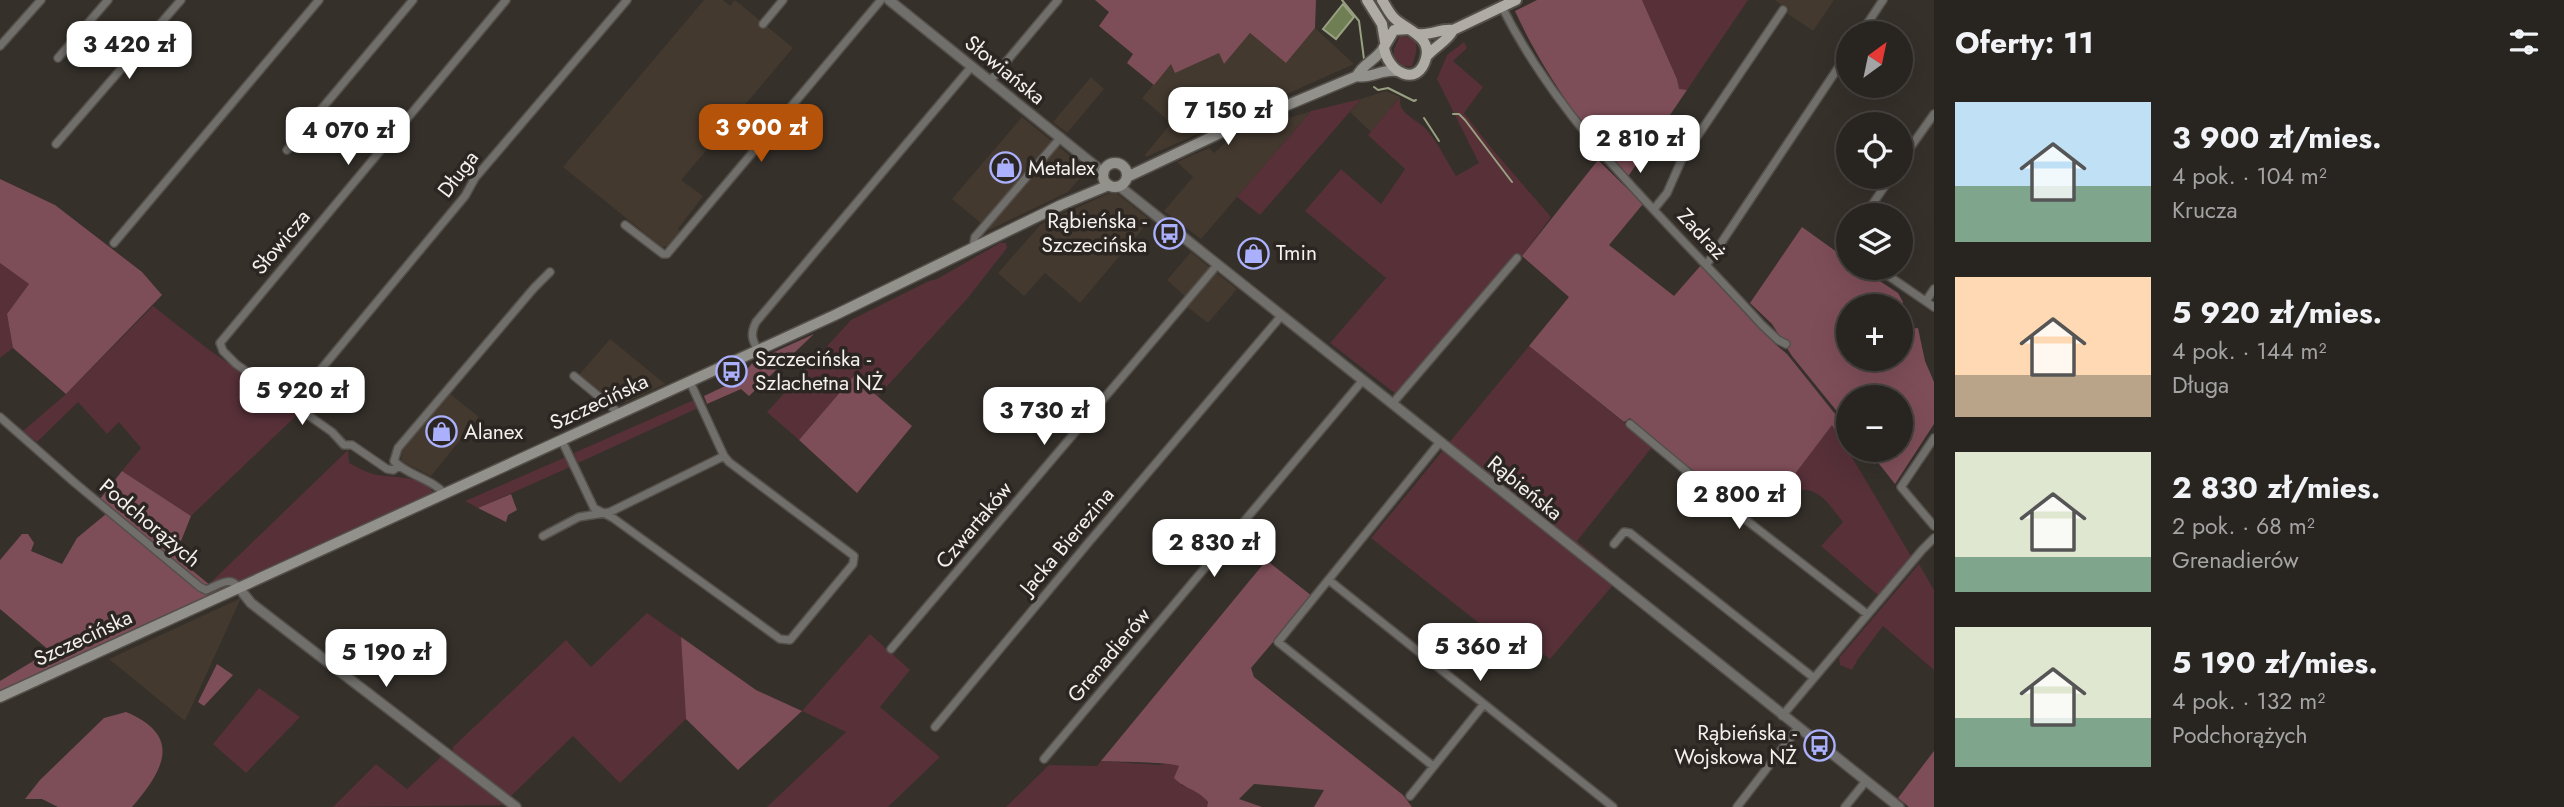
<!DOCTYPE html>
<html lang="pl">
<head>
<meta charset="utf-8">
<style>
	body { margin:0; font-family:Jost,sans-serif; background:#34302d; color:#f1f3f6; height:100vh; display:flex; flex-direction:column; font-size:26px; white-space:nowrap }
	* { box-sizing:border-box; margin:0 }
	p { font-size:23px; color:#a5a4a5 }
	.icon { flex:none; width:38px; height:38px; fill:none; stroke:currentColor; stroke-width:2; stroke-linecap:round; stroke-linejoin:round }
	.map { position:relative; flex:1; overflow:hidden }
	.details { display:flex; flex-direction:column; background:#282420; width:630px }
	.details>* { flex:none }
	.needle { width:46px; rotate:33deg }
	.fabs { position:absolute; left:1836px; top:21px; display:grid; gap:14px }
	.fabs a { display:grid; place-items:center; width:77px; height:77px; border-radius:50%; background:#282420; box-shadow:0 7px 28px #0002,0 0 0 2px #44413e; font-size:35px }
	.price { position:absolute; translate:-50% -60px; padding:0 16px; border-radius:14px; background:#fff; color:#222; font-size:23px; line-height:46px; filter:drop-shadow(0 2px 4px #0008) }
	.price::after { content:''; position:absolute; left:50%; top:42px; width:21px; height:16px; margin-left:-10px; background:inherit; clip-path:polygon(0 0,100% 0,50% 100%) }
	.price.on { background:#b45309; color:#fff }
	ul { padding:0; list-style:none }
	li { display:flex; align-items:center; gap:21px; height:175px; padding:0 21px }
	li span { display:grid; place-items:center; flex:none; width:196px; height:140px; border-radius:0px; color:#555 }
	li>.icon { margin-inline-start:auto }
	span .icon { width:84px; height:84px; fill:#fffc; stroke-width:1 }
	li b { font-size:30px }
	h2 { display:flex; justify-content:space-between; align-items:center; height:84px; padding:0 21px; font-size:30px }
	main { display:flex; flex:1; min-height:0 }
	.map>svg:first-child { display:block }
</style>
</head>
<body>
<main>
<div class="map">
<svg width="1934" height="807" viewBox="0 0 1934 807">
	<rect width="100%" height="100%" fill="#35302a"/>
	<path fill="#43392f" d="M 704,0 L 723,0 L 730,6 L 735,0 L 793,48 L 681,180 L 703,196 L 678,229 L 680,232 L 668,246 L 662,247 L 563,167 Z
		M 1775,0 L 1834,0 L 1813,31 L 1787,13 L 1789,10 Z
		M 1315,28 L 1354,64 L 1146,157 L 1145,155 L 1171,123 L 1142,98 L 1171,63 L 1176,72 L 1219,52 L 1224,64 L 1250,33 L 1286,63 Z
		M 1091,77 L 1104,89 L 1067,133 L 1053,122 Z
		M 1386,91 L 1400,97 L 1371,132 L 1350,112 L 1361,99 Z
		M 1311,111 L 1201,239 L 1164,211 L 1193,177 L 1177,162 L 1209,148 L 1214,153 L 1233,136 Z
		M 1022,117 L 1053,142 L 982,224 L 952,199 Z
		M 1057,145 L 1087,170 L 1068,192 L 989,230 L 986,228 Z
		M 1114,191 L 1150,220 L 1080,303 L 1045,273 L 1024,296 L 998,273 L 1041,224 Z
		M 1191,252 L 1210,268 L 1186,297 L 1167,280 Z
		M 1215,272 L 1237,289 L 1208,323 L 1186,306 Z
		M 610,339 L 665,384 L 624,403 L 610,399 L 579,375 Z
		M 449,393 L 479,417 L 431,476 L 401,461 L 403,447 Z
		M 241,598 L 185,721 L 109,659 Z"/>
	<path fill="#573038" d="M 1642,0 L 1748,0 L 1687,90 L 1679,90 L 1677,79 Z
		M 1400,36 C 1424,37 1416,52 1412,66 L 1403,66 L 1394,57 L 1394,49 Z
		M 1464,42 L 1467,48 L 1453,61 L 1483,87 L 1464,113 L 1492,149 L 1551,217 L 1522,256 L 1515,253 L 1451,332 L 1396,394 L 1330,343 L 1386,278 L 1305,211 L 1341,169 L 1381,204 L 1405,169 L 1368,135 L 1400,97 C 1398,113 1414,118 1424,127 C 1437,140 1446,160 1456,176 L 1479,163 L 1437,79 L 1447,55 Z
		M 1361,99 L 1260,215 L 1237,197 L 1311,111 Z
		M 1000,243 L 1006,243 L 1007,248 L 967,299 L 878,396 L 854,376 L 799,440 L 767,412 L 851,320 L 929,281 L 937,279 Z
		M 0,263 L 29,284 L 7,314 L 13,348 L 0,358 Z
		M 153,306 L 208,349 L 299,413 L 191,516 L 122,471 L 141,448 L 119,422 L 107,434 L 78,402 L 37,442 L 23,431 L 66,394 Z
		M 1529,346 L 1653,446 L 1577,541 L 1620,577 L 1617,580 L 1448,444 Z
		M 694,400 L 698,408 L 578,463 L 574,453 Z
		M 1832,424 L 1911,556 L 1879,596 L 1821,546 L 1843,522 C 1833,510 1820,488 1802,490 L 1789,505 L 1779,495 Z
		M 1444,449 L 1613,585 L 1550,659 L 1526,642 L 1517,653 L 1371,538 Z
		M 348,450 L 349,463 C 356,466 363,471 370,473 C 391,480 417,472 433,492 L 217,591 L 208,585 Z
		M 566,457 L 570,467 L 478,508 L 465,501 Z
		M 1919,564 L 1934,590 L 1934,670 L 1883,626 L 1858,659 L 1852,670 L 1840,665 L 1839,658 Z
		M 647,613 L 681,637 L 686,719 L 620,783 L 573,736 L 509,798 L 453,755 L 453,747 L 566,640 L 591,667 Z
		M 870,634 L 910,670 L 880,707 L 940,757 L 888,807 L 767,807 L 846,732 L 802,711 Z
		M 259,688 L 300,717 L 246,773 L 213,744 Z
		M 443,755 L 503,805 L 333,807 L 376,764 L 407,789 Z
		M 1101,761 L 1160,765 L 1171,762 L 1179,766 L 1181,785 L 1198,790 L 1208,803 L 1207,807 L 1006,807 L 1049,765 L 1097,766 Z"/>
	<path fill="#7e4e58" d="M 1095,0 L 1316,0 L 1315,28 L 1286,63 L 1250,33 L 1224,64 L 1219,53 L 1175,73 L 1171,64 L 1154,85 L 1127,63 L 1133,54 L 1099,26 L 1109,12 Z
		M 1537,0 L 1642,0 L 1677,79 L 1679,89 L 1687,90 L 1627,178 C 1584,130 1542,70 1515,11 Z
		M 1598,160 L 1643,204 L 1609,245 L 1674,296 L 1702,264 L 1775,344 L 1787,354 L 1848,430 L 1838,434 L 1832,425 L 1779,495 L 1761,481 L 1738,510 L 1630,418 L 1624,422 L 1529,346 L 1569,297 L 1522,256 Z
		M 0,179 L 55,205 L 142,272 L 162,295 L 66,394 L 13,348 L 7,314 L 29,284 L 0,263 Z
		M 1802,227 L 1848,260 L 1848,268 L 1860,268 L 1898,293 L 1903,302 L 1901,316 L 1900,306 L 1848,306 L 1848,359 L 1900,359 L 1901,322 L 1910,329 L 1918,328 L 1925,361 L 1934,382 L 1934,424 L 1895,484 L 1868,450 L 1900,450 L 1900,397 L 1848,397 L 1848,425 L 1792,356 L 1772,324 L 1750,303 Z
		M 814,334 L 749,396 L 741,389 L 707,404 L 704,396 L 738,380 L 754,361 Z
		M 854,376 L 912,426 L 857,493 L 799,440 Z
		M 122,471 L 191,516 L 175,556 L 217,591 L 0,693 L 0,681 L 50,651 L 0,609 L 0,560 L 22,534 L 28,534 L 34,543 L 31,551 L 62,564 L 77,538 L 112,509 L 100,499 Z
		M 511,494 L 517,510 L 508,515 L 506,522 L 478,508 Z
		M 1265,562 L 1270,563 L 1312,596 L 1251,668 L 1254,677 L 1403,795 L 1412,807 L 1314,807 L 1324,790 L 1254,784 L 1239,799 L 1262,807 L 1207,807 L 1208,802 C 1196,788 1186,790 1174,778 L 1179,766 C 1171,762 1115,762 1101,761 Z
		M 681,637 L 756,690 L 802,711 L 738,770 L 686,719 Z
		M 217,664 L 233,675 L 204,706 L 198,702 Z
		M 126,712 C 183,736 164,770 132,807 L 58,807 L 42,799 L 25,799 L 40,780 L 104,718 Z
		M 1934,751 L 1934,807 L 1909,807 L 1898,798 Z"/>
	<path fill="#707e53" stroke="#98a081" stroke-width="2" d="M 1343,4 L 1354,17 L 1336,39 L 1323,29 Z"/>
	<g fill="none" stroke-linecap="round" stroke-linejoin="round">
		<path stroke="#98a081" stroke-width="2" d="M 1342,0 L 1359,21 L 1364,59
			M 1374,87 L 1378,90 L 1388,88 L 1414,101 L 1416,100
			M 1453,114 L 1459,114 L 1465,120 L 1512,182
			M 1424,118 L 1439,141"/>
		<defs>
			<path id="minor" d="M 1502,7 C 1564,131 1670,223 1762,325 L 1778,340 L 1786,344
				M 763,24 L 783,0
				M 1861,33 L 1883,0
				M 0,46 L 41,0
				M 58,58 L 108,0
				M 990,81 L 1058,0
				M 56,144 L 181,0
				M 287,150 L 413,0
				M 1900,162 L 1934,114
				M 1654,209 L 1667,193 L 1682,159 L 1783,10
				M 1865,215 L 1891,177
				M 625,225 L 663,254 L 667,254 L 881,0
				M 1848,242 L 1848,244
				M 114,243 L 319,0
				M 973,248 L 975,237 L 1061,137
				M 1707,264 L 1848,53
				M 1877,268 L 1934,307
				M 1926,301 L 1934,289
				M 758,350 C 752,340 750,334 756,322 L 972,66
				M 574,376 L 620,414
				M 293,403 L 465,196 L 475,178 L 627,0
				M 1392,404 L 1517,258
				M 0,417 L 75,483 L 200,587 L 206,590 C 219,585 230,575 239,588
				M 1630,424 L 1732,509 L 1867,614
				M 1934,438 L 1901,487 L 1934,526
				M 562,441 L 594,508 L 613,518 L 780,639 L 790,640 L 853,564 L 854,556 L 729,462 L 724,456 L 690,382
				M 399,466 L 393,470 L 387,469 L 352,445 L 344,445 L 332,432 L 236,364 L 223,351 L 220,343 L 506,0
				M 445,494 C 431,478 408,476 394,461 L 398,448 L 534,288 L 550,272
				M 543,536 L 579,517 L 610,512 L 724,456
				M 1614,544 L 1624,532 L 1630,533 L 1814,678
				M 1330,581 L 1613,807
				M 891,649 L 1218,264
				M 1782,716 L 1922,550 L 1934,538
				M 935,727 L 1089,542 L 1282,315
				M 1044,759 L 1363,380
				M 1433,766 L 1278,642 L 1440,442
				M 1410,796 L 1484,704
				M 1737,807 L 1798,728
				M 1845,807 L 1866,781"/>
			<path id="tertiary" d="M 889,0 L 1104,173
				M 1119,186 L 1899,807
				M 239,588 L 251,603 L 516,807"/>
			<path id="secondary" d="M 1357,76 C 1362,64 1377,60 1384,47
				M1103 175a12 12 0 1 1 24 0a12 12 0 1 1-24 0Z
				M 1127,177 L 1218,134 L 1357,76 C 1371,79 1381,69 1396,71
				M 0,697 L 835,315 L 1061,205 L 1109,185"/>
			<path id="primary" d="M 1367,0 L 1382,24 L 1385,42
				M 1382,0 C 1386,6 1389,13 1394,18 C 1406,30 1432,36 1426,58 C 1418,89 1387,72 1384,47 L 1394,30 L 1409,29
				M 1418,34 C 1431,36 1441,28 1453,30 L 1516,0
				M 1427,56 C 1435,46 1448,41 1453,30"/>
		</defs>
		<use href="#minor" stroke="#544f49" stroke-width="10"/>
		<use href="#tertiary" stroke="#544f49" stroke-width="12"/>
		<use href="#secondary" stroke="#544f49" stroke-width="13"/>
		<use href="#primary" stroke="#544f49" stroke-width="14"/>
		<use href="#minor" stroke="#706f6b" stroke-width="7"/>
		<use href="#tertiary" stroke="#706f6b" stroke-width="9"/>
		<use href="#secondary" stroke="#93918c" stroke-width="10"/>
		<use href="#primary" stroke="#aeaca5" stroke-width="10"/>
	</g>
	<defs>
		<symbol id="shop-ring" viewBox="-11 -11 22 22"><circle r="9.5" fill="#2b2621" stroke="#aab0fb" stroke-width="1.5"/><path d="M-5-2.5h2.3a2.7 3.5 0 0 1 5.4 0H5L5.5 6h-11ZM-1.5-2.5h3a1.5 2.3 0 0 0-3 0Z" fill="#aab0fb"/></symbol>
		<symbol id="bus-ring" viewBox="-11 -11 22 22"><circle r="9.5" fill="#2b2621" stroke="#aab0fb" stroke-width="1.5"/><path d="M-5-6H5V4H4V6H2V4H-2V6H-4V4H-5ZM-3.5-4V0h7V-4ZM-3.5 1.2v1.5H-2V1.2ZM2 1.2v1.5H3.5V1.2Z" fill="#aab0fb"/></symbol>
	</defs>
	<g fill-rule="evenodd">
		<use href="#shop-ring" x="988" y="150" width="35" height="35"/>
		<use href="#bus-ring" x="1152" y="216" width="35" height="35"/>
		<use href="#shop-ring" x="1236" y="236" width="35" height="35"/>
		<use href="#bus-ring" x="714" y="354" width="35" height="35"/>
		<use href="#shop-ring" x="424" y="414" width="35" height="35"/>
		<use href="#bus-ring" x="1802" y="728" width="35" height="35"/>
	</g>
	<g text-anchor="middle" stroke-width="7" stroke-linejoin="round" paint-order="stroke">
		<g font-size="21" fill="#f4f0ed" stroke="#2b2621">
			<text transform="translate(1005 70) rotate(39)" y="7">Słowiańska</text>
			<text transform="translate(458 174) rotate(-53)" y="7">Długa</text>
			<text transform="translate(1702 234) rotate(47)" y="7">Zadraż</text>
			<text transform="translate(281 242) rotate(-50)" y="7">Słowicza</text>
			<text transform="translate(599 402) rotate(-25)" y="7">Szczecińska</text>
			<text transform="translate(1525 488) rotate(39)" y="7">Rąbieńska</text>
			<text transform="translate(150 523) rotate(40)" y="7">Podchorążych</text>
			<text transform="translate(974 525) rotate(-50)" y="7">Czwartaków</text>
			<text transform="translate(1067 541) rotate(-50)" y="7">Jacka Bierezina</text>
			<text transform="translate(83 638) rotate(-25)" y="7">Szczecińska</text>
			<text transform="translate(1109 655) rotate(-50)" y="7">Grenadierów</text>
		</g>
		<g font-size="21" fill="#f4f0ed" stroke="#2b2621" text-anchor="start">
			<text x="1028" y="175">Metalex</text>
			<text x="1147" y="228" text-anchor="end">Rąbieńska -<tspan x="1147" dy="24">Szczecińska</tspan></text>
			<text x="1276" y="260">Tmin</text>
			<text x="755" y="366">Szczecińska -<tspan x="755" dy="24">Szlachetna NŻ</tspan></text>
			<text x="464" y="439">Alanex</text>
			<text x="1797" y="740" text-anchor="end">Rąbieńska -<tspan x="1797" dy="24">Wojskowa NŻ</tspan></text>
		</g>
	</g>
</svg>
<div class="fabs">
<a><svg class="needle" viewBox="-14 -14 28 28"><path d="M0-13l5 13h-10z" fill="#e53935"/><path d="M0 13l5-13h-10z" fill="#a5a4a5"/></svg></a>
<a><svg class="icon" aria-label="locate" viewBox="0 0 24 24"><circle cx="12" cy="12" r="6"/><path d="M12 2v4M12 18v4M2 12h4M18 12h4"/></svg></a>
<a><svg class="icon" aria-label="layers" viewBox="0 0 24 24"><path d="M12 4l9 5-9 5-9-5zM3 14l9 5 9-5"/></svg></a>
<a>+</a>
<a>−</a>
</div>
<b class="price" style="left:129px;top:81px">3 420 zł</b>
<b class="price" style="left:1228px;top:147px">7 150 zł</b>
<b class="price on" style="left:761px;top:164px">3 900 zł</b>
<b class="price" style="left:348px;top:167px">4 070 zł</b>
<b class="price" style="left:1640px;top:175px">2 810 zł</b>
<b class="price" style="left:302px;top:427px">5 920 zł</b>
<b class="price" style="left:1044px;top:447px">3 730 zł</b>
<b class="price" style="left:1739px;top:531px">2 800 zł</b>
<b class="price" style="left:1214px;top:579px">2 830 zł</b>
<b class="price" style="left:1480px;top:683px">5 360 zł</b>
<b class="price" style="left:386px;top:689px">5 190 zł</b>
</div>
<section class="details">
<h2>Oferty: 11<svg class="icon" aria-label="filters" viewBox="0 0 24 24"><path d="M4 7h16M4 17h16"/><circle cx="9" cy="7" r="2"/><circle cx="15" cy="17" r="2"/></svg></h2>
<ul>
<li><span style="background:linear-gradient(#bfe0f5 60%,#7fa58c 0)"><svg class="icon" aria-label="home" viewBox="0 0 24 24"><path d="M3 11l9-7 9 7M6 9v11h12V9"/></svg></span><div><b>3 900 zł/mies.</b><p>4 pok. · 104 m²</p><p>Krucza</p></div></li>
<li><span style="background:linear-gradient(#ffd9b3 70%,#b9a48a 0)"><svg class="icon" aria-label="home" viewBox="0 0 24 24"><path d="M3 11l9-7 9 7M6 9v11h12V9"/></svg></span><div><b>5 920 zł/mies.</b><p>4 pok. · 144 m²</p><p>Długa</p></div></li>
<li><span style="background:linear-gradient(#dfe7d0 75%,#7fa58c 0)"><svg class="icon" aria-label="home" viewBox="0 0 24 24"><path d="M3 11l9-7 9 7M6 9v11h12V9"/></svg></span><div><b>2 830 zł/mies.</b><p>2 pok. · 68 m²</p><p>Grenadierów</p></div></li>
<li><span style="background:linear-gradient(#dfe7d0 65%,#7fa58c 0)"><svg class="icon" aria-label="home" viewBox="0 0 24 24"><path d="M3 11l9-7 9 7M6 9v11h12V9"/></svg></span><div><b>5 190 zł/mies.</b><p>4 pok. · 132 m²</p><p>Podchorążych</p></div></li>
</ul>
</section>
</main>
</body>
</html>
